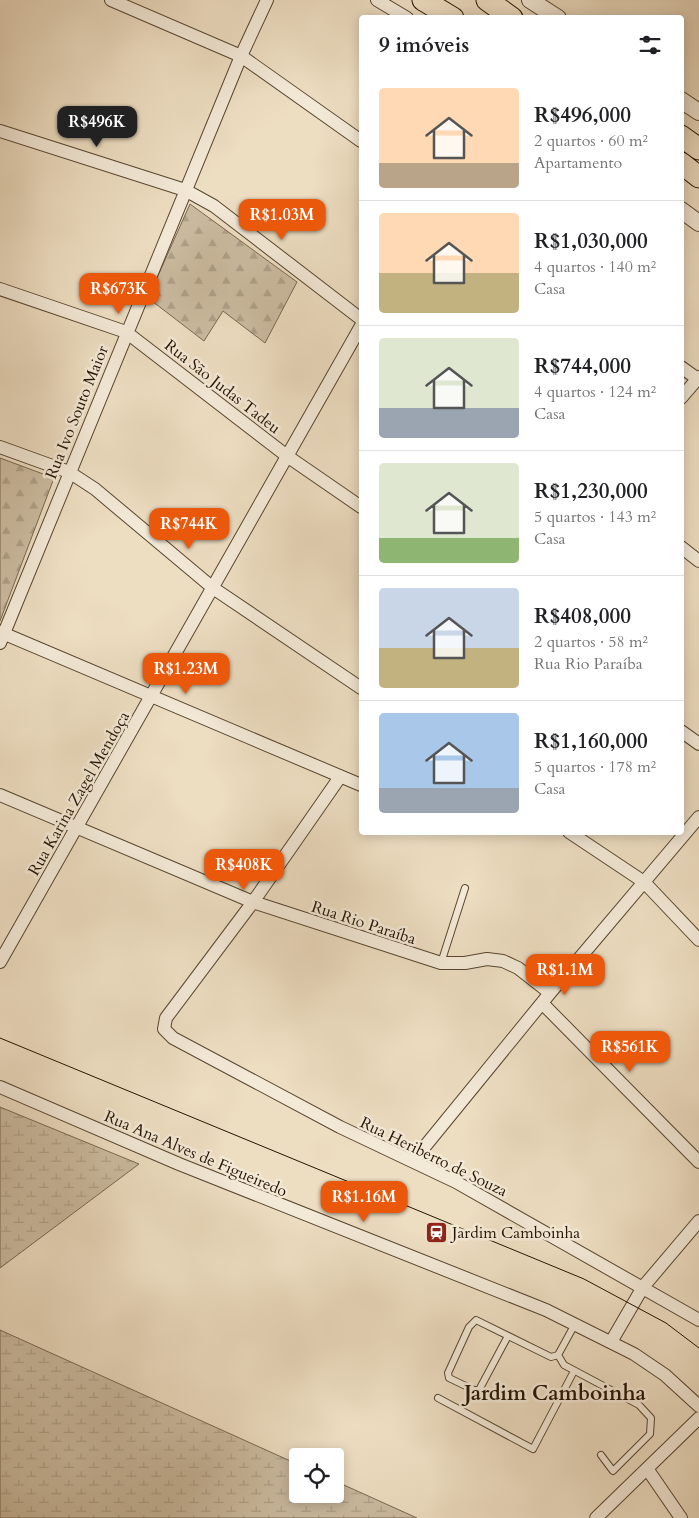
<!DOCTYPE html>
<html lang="pt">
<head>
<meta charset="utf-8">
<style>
	body { margin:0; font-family:Cardo,serif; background:#f6f6f6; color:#202124; height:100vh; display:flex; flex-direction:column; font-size:19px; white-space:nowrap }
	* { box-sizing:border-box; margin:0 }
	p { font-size:16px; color:#757577 }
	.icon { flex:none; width:28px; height:28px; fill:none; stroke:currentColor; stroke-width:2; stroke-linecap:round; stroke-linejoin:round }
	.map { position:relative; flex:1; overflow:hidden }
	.details { position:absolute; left:359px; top:15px; width:325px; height:820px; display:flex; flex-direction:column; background:#fff; border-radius:5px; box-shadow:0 2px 12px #0003 }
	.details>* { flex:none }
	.buttons { position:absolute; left:289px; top:1448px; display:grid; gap:10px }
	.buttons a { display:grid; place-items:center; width:55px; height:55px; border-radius:5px; background:#fff; box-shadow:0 2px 12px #0003; font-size:25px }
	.price { position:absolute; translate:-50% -42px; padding:0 11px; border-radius:10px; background:#ea580c; color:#fff; font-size:16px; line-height:32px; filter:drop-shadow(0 1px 2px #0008) }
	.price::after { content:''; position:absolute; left:50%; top:30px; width:15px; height:11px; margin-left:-8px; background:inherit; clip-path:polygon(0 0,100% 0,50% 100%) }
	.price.current { background:#222; color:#fff }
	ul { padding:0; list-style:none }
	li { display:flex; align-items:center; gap:15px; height:125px; padding:0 20px }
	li+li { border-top:1px solid #e0e0e0 }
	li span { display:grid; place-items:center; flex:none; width:140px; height:100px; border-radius:5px; color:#555 }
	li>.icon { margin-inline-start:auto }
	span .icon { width:60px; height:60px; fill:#fffc; stroke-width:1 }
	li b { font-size:21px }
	h2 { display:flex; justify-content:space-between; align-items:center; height:60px; padding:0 20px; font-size:21px }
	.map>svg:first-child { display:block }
</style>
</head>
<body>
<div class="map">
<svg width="699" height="1518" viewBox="0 0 699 1518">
	<defs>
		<pattern id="forest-firs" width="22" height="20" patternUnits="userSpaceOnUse" patternTransform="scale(1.25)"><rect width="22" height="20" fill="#cbbba0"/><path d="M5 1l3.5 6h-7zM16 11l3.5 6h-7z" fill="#aea088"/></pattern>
		<pattern id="wetland-marsh" width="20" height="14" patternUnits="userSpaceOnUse" patternTransform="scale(1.25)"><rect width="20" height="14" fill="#cbbba0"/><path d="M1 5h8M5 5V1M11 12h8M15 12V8" fill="none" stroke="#aea088"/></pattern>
	</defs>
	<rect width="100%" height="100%" fill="#edddc1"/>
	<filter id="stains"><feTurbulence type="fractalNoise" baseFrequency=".004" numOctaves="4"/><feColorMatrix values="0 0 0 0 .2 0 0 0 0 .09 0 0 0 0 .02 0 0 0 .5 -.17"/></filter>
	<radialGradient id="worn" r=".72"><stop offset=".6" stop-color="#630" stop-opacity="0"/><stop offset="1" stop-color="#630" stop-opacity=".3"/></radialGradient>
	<path fill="url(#forest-firs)" stroke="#786850" d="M 190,204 L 297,282 L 265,343 L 223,311 L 204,341 L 148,298 Z
		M 0,458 L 54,478 L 0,621 Z"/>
	<path fill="url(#wetland-marsh)" stroke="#786850" d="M 0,1107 L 139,1164 L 0,1268 Z
		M 0,1330 L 297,1464 L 298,1494 L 335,1494 L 335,1481 L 417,1518 L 0,1518 Z"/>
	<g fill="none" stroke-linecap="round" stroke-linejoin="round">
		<defs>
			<path id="service" d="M 441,963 L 465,888
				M 508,1336 L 479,1390 L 474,1390 L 449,1378 L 448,1373 L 469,1327 L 476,1320 L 551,1357 L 558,1355 L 575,1324
				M 558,1355 L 564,1365 L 639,1405 L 651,1418 L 650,1434 L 613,1471 L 601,1455
				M 438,1398 L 533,1449 L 574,1371"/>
			<path id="minor" d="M 111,0 L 241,56 L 361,141
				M 377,0 L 407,18
				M 0,131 L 185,190 L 214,206 L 361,319
				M 0,289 L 126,332 L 287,456 L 361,507
				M 681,367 L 699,380
				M 681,398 L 699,377
				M 0,447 L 69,472 L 95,489 L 213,588 L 361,688
				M 681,547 L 699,561
				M 0,632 L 361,785
				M 0,643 L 241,56 L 267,0
				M 681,731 L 699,744
				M 340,777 L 253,902 L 166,1018 L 164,1029 L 173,1038 L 340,1127 L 456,1182 L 699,1320
				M 0,795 L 253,902 L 441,963 L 465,963 L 487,959 L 503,961 L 518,968 L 550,993
				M 569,832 L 644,882 L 699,940
				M 0,962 L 361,326
				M 542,1003 L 699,1162
				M 0,1087 L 179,1164 L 546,1310 L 634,1354 L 665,1375 L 699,1406
				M 413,1161 L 550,993 L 699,817
				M 611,1342 L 643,1287 L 699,1221
				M 648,1470 L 681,1518
				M 596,1518 L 699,1418"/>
			<path id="tertiary" d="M 530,0 L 558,18
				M 681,100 L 699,112
				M 681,210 L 699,223"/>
			<path id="trunk" d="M 423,0 L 453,18
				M 487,0 L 512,18
				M 681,136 L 699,149
				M 681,163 L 699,177"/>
		</defs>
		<use href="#service" stroke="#584630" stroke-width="8"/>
		<use href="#minor" stroke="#584630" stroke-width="14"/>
		<use href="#tertiary" stroke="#584630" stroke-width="18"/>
		<use href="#trunk" stroke="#261400" stroke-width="23"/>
		<use href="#service" stroke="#f3e9d7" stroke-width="6"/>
		<use href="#minor" stroke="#f3e9d7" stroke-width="12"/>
		<use href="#tertiary" stroke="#f3e9d7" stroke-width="16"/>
		<use href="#trunk" stroke="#edddc1" stroke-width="21"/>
		<path stroke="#261400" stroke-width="1" d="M 0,1038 L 584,1279 L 666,1323 L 699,1348"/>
	</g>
	<defs>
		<symbol id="station-square" viewBox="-11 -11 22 22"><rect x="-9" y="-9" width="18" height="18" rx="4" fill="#8f2418" stroke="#f3e9d7"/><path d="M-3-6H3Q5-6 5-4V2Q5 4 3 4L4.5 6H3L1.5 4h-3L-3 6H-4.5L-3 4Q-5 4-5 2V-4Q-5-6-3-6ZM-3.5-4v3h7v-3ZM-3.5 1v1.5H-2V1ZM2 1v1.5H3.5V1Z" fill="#fff"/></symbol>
	</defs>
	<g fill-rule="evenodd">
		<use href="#station-square" x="424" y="1220" width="25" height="25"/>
	</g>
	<g text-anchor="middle" stroke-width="5" stroke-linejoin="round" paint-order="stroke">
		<g font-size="16" fill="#261400" stroke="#f3e9d7">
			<text transform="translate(223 386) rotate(38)" y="6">Rua São Judas Tadeu</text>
			<text transform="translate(76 412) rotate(-68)" y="6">Rua Ivo Souto Maior</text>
			<text transform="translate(78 793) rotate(-60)" y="6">Rua Karina Zagel Mendoça</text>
			<text transform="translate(364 922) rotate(18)" y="6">Rua Rio Paraíba</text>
			<text transform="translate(196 1153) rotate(23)" y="6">Rua Ana Alves de Figueiredo</text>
			<text transform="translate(434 1156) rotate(26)" y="6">Rua Heriberto de Souza</text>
		</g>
		<g font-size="16" fill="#261400" stroke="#f3e9d7" text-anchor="start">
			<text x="452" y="1238">Jardim Camboinha</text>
		</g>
		<g font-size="21" font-weight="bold" fill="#261400" stroke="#f3e9d7">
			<text x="555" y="1400">Jardim Camboinha</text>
		</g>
	</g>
	<rect width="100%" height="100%" filter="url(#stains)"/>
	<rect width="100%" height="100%" fill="url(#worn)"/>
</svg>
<div class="buttons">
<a><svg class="icon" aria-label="locate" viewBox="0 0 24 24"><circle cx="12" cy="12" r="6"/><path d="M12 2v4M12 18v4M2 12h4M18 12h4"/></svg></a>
</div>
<b class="price current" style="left:97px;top:148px">R$496K</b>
<b class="price" style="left:282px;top:241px">R$1.03M</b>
<b class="price" style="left:119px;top:315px">R$673K</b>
<b class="price" style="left:189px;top:550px">R$744K</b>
<b class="price" style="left:186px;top:695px">R$1.23M</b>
<b class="price" style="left:244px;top:891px">R$408K</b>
<b class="price" style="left:565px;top:996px">R$1.1M</b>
<b class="price" style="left:630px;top:1073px">R$561K</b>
<b class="price" style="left:364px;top:1223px">R$1.16M</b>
<section class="details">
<h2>9 imóveis<svg class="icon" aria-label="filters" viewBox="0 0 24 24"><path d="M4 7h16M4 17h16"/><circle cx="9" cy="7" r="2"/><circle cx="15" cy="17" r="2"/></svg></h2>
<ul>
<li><span style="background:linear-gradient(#ffd9b3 75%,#b9a48a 0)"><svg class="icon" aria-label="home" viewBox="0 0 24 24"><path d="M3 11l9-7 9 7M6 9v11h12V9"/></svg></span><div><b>R$496,000</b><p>2 quartos · 60 m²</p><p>Apartamento</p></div></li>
<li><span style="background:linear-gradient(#ffd9b3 60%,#c2b280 0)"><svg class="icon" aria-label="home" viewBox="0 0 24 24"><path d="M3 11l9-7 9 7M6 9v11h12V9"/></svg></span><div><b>R$1,030,000</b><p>4 quartos · 140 m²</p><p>Casa</p></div></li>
<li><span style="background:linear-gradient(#dfe7d0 70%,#9aa5b1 0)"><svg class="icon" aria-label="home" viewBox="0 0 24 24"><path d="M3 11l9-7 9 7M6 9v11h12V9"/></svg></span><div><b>R$744,000</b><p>4 quartos · 124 m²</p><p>Casa</p></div></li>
<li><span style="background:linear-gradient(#dfe7d0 75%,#8fb573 0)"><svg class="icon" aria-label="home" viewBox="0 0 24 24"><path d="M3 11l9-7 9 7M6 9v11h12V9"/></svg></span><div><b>R$1,230,000</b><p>5 quartos · 143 m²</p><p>Casa</p></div></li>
<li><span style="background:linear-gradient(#c9d6e8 60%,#c2b280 0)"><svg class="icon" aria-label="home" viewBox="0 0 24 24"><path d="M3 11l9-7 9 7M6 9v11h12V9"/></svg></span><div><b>R$408,000</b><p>2 quartos · 58 m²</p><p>Rua Rio Paraíba</p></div></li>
<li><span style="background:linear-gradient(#a9c7e8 75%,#9aa5b1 0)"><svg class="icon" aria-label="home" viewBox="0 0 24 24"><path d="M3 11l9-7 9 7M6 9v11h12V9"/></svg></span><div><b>R$1,160,000</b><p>5 quartos · 178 m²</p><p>Casa</p></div></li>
</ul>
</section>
</div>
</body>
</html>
